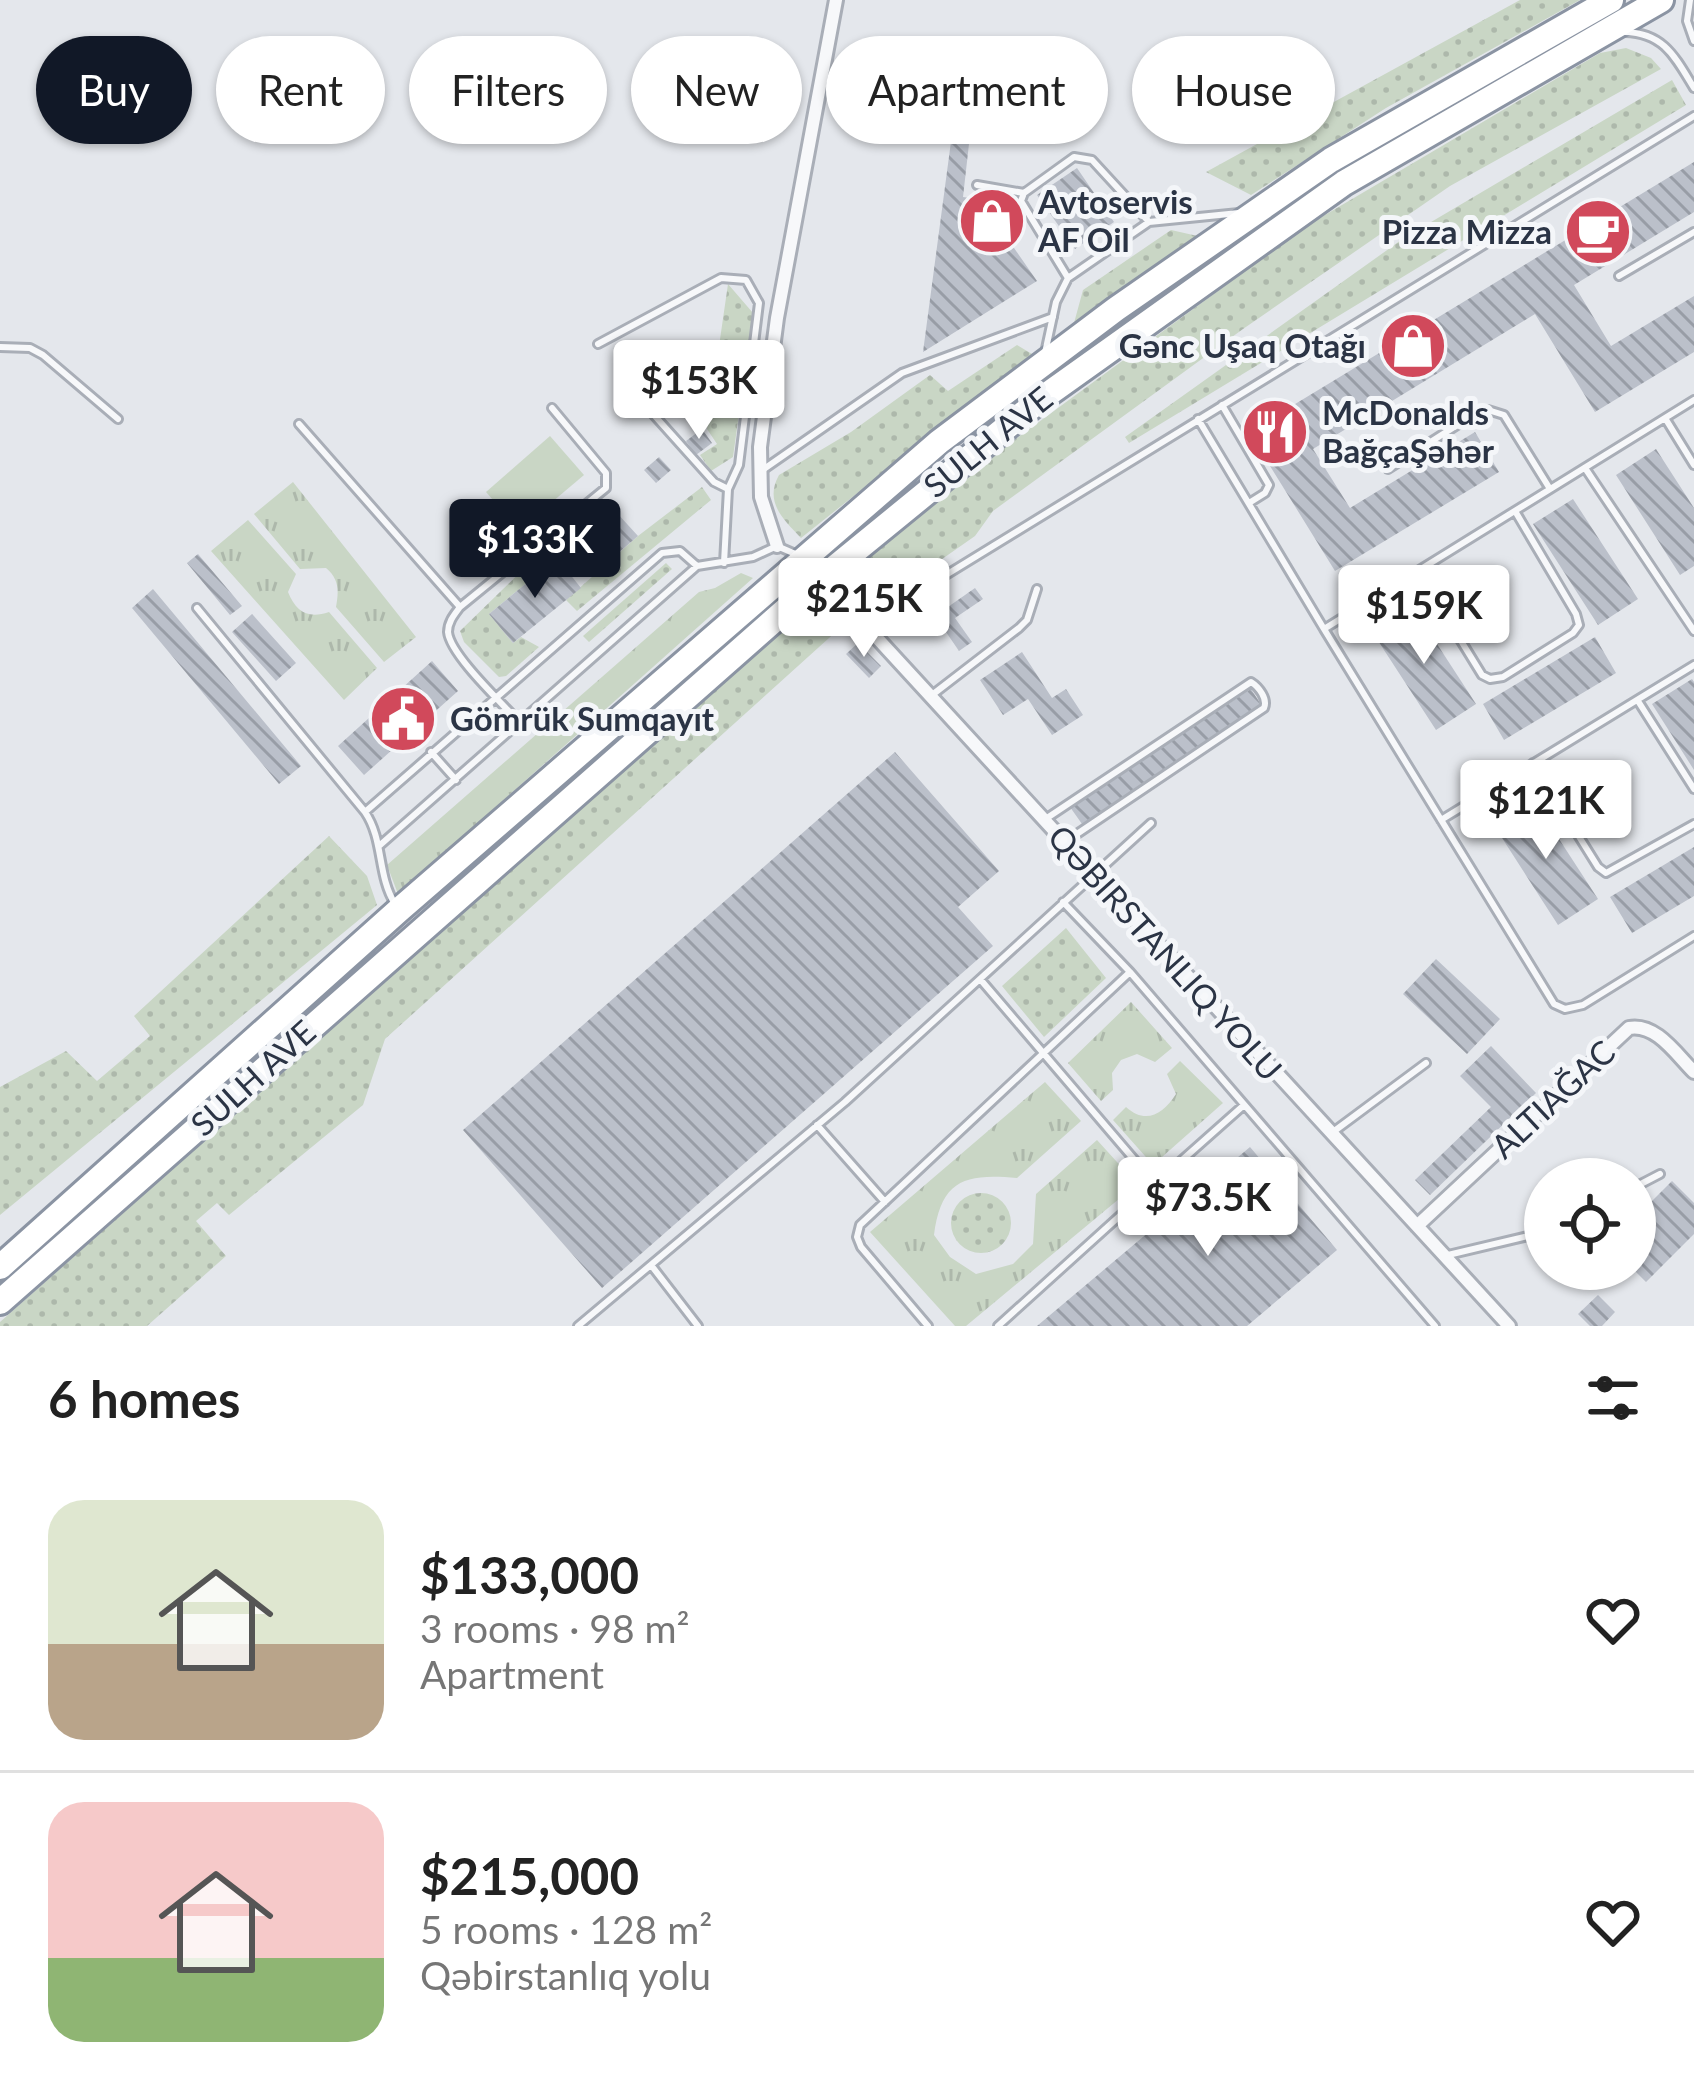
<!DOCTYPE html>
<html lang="en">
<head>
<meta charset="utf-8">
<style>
	body { margin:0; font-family:Lato,sans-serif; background:#f6f6f6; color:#222; height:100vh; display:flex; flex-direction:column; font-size:45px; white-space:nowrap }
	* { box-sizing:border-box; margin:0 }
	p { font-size:39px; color:#767676 }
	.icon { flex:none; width:66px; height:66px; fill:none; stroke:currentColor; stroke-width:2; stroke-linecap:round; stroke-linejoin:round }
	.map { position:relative; height:1326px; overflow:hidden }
	.panel { display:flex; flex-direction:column; background:#fff; flex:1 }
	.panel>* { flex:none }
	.guide { position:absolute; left:36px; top:36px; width:1623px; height:108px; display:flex; gap:24px }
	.buttons { position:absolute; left:1524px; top:1158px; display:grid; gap:24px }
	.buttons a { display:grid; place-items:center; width:132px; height:132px; border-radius:50%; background:#fff; box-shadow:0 3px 9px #0004; font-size:60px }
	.price { position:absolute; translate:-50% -102px; padding:0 27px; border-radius:12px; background:#fff; color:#222; font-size:39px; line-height:78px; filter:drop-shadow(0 3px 6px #0008) }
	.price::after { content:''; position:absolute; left:50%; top:72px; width:36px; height:27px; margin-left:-18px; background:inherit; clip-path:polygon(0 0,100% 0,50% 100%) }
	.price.current { background:#111827; color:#fff }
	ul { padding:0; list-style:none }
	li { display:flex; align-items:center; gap:36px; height:300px; padding:0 48px }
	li+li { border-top:3px solid #e0e0e0 }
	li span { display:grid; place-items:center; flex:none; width:336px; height:240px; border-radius:36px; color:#555 }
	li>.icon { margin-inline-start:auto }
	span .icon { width:144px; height:144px; fill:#fffc; stroke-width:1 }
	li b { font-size:51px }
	h2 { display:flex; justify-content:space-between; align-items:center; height:144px; padding:0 48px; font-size:51px }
	.chip { padding:0 42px; border-radius:54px; background:#fff; box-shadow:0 3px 9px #0004; font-size:42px; line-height:108px }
	.chip.current { background:#111827; color:#fff }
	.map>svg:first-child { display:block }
</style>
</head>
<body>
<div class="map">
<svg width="1694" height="1326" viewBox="0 0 1694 1326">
	<defs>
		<pattern id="grass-dots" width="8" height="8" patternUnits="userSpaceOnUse" patternTransform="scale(3)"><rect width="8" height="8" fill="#c9d6c5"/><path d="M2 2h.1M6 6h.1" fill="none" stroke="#adb8ab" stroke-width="1.8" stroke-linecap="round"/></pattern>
		<pattern id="park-tufts" width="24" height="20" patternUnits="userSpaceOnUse" patternTransform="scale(3)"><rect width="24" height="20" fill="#c9d6c5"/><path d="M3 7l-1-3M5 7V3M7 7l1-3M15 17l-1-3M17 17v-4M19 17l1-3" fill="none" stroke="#adb8ab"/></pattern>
		<pattern id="building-back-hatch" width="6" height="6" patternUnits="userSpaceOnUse" patternTransform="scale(3)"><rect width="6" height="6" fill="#bbc0ca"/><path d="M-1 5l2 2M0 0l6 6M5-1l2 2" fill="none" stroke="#989da6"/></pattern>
	</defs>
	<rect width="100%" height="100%" fill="#e4e7ec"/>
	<path fill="url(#grass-dots)" d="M 1520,0 L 1580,0 L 1386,108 L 1251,195 L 1206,172 Z
		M 1626,48 L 1651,58 L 1661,69 L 1450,186 L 1243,329 L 993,511 L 975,536 L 885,599 L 851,572 L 1017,438 L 1308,225 L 1600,53 Z
		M 1672,80 L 1686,105 L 1129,443 L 1125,437 L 1404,238 Z
		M 1171,230 L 1202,237 L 1074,323 L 1083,290 Z
		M 728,284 L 753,313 L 733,457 L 711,471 L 700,455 L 717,444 L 707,429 Z
		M 1017,345 L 1032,354 L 801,538 C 783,519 764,502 779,475 L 851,432 L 930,375 L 948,391 Z
		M 702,487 L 711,500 L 577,611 L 566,600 L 638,536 Z
		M 557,558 L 489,614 L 513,643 L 521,637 L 539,647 L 506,676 L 499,677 L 464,642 L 460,631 L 534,559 Z
		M 666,563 L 672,569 L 589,642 L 583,636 Z
		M 811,604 L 839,629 L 385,1039 L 363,1105 L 229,1215 L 217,1203 L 196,1221 L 226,1256 L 147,1326 L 0,1326 L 0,1322 Z
		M 329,836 L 367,876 L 377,905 L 0,1215 L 0,1087 L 66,1051 L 97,1081 L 150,1036 L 134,1016 Z
		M 1066,928 L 1106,978 L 1044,1037 L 1002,986 Z
		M951 1223a30 30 0 1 1 60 0a30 30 0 1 1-60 0Z"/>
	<path fill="url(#park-tufts)" d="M 293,482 L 416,637 L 384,662 L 336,607 C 339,590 339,579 326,568 L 300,569 L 254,514 Z
		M 248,520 L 296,574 L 288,592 C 296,612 308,619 329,612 L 377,668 L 344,700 L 211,551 Z
		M 741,573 L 753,578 L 398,894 L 387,865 L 699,592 L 715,588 Z
		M 1131,1002 L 1172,1048 L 1155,1062 L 1137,1054 L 1121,1060 L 1112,1073 L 1113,1090 L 1101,1101 L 1068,1063 Z
		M 1180,1061 L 1223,1103 L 1153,1165 L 1113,1120 L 1126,1107 C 1146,1125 1163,1114 1176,1094 L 1167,1074 Z
		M 1045,1082 L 1081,1121 L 1017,1178 C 965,1173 941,1180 934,1235 L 950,1257 L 976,1274 L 1013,1264 L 1033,1244 L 1036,1194 L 1097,1140 L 1137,1184 L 966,1326 L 955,1326 L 870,1232 Z"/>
	<path fill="#c9d6c5" d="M 550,436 L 584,475 L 519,530 L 486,492 Z"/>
	<path fill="url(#building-back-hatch)" d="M 952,134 L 970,135 L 963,197 L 1009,204 L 1005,235 L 1037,281 L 923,352 Z
		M 1694,162 L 1694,212 L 1574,285 L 1611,346 L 1694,296 L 1694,352 L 1595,412 L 1535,314 L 1313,449 L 1350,508 L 1475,432 L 1499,472 L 1335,571 L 1249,432 Z
		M 1077,168 L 1114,222 L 1075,249 L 1037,195 Z
		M 702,429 L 712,443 L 696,455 L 686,441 Z
		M 1656,449 L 1694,508 L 1694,566 L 1680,575 L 1616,475 Z
		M 659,457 L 671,470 L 656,483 L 644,470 Z
		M 1573,499 L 1638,599 L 1598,625 L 1533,524 Z
		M 617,513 L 638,536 L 610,560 L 590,538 Z
		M 198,554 L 242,606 L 230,615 L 187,563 Z
		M 557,558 L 581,588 L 513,643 L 489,614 Z
		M 975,588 L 983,599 L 955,618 L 972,642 L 959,651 L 935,616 Z
		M 153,589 L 301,766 L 279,784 L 132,608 Z
		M 1411,604 L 1476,704 L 1436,730 L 1371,630 Z
		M 252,614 L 296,663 L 276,681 L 232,632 Z
		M 1595,637 L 1616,673 L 1504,740 L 1483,704 Z
		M 858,643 L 881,666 L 869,678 L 846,654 Z
		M 1022,652 L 1052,698 L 1066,689 L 1083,715 L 1052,735 L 1028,699 L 1003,715 L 980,680 Z
		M 432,661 L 458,691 L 364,775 L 338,746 Z
		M 1692,679 L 1694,682 L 1694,770 L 1652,704 Z
		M 1251,689 L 1262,706 L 1082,824 L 1070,807 Z
		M 895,752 L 999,871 L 958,907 L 993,946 L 602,1288 L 463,1130 Z
		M 1533,799 L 1598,899 L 1558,925 L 1493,824 Z
		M 1694,847 L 1694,896 L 1632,933 L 1610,897 Z
		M 1436,959 L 1500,1019 L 1467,1054 L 1403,994 Z
		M 1491,1046 L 1536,1093 L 1430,1195 L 1415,1180 L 1491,1107 L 1460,1076 Z
		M 1250,1147 L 1337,1250 L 1247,1326 L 1037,1326 Z
		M 1672,1181 L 1694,1203 L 1694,1234 L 1646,1282 L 1635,1271 L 1635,1218 Z
		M 1598,1295 L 1615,1312 L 1602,1326 L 1590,1326 L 1578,1314 Z"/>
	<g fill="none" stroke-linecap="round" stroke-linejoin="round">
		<defs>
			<path id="lane" d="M 1690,0 L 1687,21 L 1694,41
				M 1625,32 C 1664,33 1675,57 1694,88
				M 977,185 L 1024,193
				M 1619,276 L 1694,232
				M 1068,278 L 1021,201 L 1024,193 L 1074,157 L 1092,160 L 1149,222
				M 598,344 L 721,278 L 746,280 L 759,303 L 739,465 L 728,489
				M 702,346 L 646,396 L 645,405 L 714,482 L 728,489 L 724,563
				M 0,347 L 30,348 L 43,355 L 118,419
				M 1045,353 L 1056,302 L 1068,278 L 1149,222 L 1239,213
				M 1222,405 L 1269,485 L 1265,493 L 1249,503
				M 1665,418 L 1694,465
				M 1198,419 L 1324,629 L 1694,400
				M 299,424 L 460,607
				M 1585,468 L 1694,631
				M 1388,469 L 1473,415 L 1488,410 L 1504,415 L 1550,489
				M 761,471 L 902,373 L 1053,317
				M 1418,571 L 1482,675 L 1490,679 L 1503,677 L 1573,633 L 1579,625 L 1576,614 L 1515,511
				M 197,608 L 365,812 C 384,840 377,875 395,904
				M 866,624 L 1694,116
				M 1324,629 L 1554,1004 L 1565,1009 L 1583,1005 L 1694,936
				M 932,695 L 1019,628 L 1027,620 L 1037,589
				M 1638,701 L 1694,789
				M 520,723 C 504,705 450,655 448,632 C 448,622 454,615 460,607 L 606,488 L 606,473 L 552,408
				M 431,752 L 456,780
				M 1533,763 L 1598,867 L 1606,873 L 1694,824
				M 365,812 L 662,553 L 680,551 L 697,566
				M 1047,818 L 1251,682 C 1259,687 1268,699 1264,708 L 1068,840
				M 1441,820 L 1694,665
				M 379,846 L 697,566 L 753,557 L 777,546 L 800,556
				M 1063,902 L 1130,972 L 1435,1326
				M 980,979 L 1155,1184 L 1244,1105
				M 817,1125 L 885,1202
				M 1333,1132 L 1426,1063
				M 1635,1187 L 1660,1174
				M 1448,1255 L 1545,1232
				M 651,1265 L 698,1326
				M 578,1326 L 845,1102 L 1151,823
				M 928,1326 L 861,1247 L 857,1237 L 860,1225 L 1130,972
				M 998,1326 L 1155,1184"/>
			<path id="street" d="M 777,546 L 761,497 L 760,447 L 777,318 L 836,0
				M 822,578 L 1509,1326
				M 1417,1226 L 1629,1028 C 1656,1023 1676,1054 1694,1072"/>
			<path id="highway" d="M 0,1267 L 399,910 L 939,442 L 1116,309 L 1331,160 L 1611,0
				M 0,1302 L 822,578 L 1041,399 L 1344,183 L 1661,0"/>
		</defs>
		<use href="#lane" stroke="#a9aeb7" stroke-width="12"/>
		<use href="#street" stroke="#a9aeb7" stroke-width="18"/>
		<use href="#highway" stroke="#8b94a3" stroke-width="30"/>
		<use href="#lane" stroke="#f7f8fa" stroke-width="6"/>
		<use href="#street" stroke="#f7f8fa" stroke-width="12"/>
		<use href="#highway" stroke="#fff" stroke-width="24"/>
	</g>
	<defs>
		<symbol id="shop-disc" viewBox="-11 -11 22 22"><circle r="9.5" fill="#d1495b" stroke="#f4f6f9"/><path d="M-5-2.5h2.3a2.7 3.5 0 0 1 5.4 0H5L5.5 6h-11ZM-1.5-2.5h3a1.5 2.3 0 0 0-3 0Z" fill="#fff"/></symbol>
		<symbol id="cafe-disc" viewBox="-11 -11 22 22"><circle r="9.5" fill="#d1495b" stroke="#f4f6f9"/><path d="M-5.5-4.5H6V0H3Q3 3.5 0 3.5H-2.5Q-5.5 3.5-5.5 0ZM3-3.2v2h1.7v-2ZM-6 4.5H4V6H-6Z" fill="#fff"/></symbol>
		<symbol id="restaurant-disc" viewBox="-11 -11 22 22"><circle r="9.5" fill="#d1495b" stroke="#f4f6f9"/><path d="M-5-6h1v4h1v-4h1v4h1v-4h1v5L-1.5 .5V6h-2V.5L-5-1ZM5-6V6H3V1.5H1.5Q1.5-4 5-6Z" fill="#fff"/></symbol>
		<symbol id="civic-disc" viewBox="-11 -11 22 22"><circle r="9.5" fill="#d1495b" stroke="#f4f6f9"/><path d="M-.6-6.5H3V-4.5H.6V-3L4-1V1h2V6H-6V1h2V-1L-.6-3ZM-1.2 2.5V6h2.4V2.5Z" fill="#fff"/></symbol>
	</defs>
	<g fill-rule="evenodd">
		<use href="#shop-disc" x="954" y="183" width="76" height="76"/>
		<use href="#cafe-disc" x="1560" y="194" width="76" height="76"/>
		<use href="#shop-disc" x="1375" y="308" width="76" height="76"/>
		<use href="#restaurant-disc" x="1237" y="394" width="76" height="76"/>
		<use href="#civic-disc" x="365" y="681" width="76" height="76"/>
	</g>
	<g text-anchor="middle" stroke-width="10" stroke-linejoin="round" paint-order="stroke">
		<g font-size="33" font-weight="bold" fill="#2b3445" stroke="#f4f6f9" text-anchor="start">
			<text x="1038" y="214">Avtoservis<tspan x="1038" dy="38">AF Oil</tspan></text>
			<text x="1552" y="244" text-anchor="end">Pizza Mizza</text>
			<text x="1366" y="358" text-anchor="end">Gənc Uşaq Otağı</text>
			<text x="1322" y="425">McDonalds<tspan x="1322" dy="38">BağçaŞəhər</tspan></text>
			<text x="450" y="731">Gömrük Sumqayıt</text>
		</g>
		<g font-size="33" fill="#2b3445" stroke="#f4f6f9">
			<text transform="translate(988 442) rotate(-39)" y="12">SULH AVE</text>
			<text transform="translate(1165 953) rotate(48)" y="12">QƏBIRSTANLIQ YOLU</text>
			<text transform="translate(253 1078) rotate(-42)" y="12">SULH AVE</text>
			<text transform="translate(1553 1099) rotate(-43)" y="12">ALTIAĞAC</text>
		</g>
	</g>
</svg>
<div class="buttons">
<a><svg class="icon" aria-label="locate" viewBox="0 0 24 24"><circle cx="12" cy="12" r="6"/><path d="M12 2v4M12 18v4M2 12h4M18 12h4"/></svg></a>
</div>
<b class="price" style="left:699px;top:442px">$153K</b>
<b class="price current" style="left:535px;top:601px">$133K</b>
<b class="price" style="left:864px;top:660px">$215K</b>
<b class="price" style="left:1424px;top:667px">$159K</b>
<b class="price" style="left:1546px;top:862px">$121K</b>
<b class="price" style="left:1208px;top:1259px">$73.5K</b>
<div class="guide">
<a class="chip current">Buy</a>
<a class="chip">Rent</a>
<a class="chip">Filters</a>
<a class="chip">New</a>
<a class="chip">Apartment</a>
<a class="chip">House</a>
</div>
</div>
<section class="panel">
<h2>6 homes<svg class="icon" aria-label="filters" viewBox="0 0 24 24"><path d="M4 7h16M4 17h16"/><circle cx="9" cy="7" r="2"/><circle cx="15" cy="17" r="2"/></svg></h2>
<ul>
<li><span style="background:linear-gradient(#dfe7d0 60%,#b9a48a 0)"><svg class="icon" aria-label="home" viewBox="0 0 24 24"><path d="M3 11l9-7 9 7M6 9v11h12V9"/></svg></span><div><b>$133,000</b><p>3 rooms · 98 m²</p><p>Apartment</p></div><svg class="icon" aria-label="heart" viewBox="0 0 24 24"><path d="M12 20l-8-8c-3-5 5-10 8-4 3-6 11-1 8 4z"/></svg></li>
<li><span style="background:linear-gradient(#f6c9c9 65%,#8fb573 0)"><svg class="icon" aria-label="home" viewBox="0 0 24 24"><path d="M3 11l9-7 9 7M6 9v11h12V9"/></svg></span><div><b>$215,000</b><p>5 rooms · 128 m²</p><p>Qəbirstanlıq yolu</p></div><svg class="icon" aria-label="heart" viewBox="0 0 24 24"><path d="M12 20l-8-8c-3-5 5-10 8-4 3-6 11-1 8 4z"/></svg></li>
</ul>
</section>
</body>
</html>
